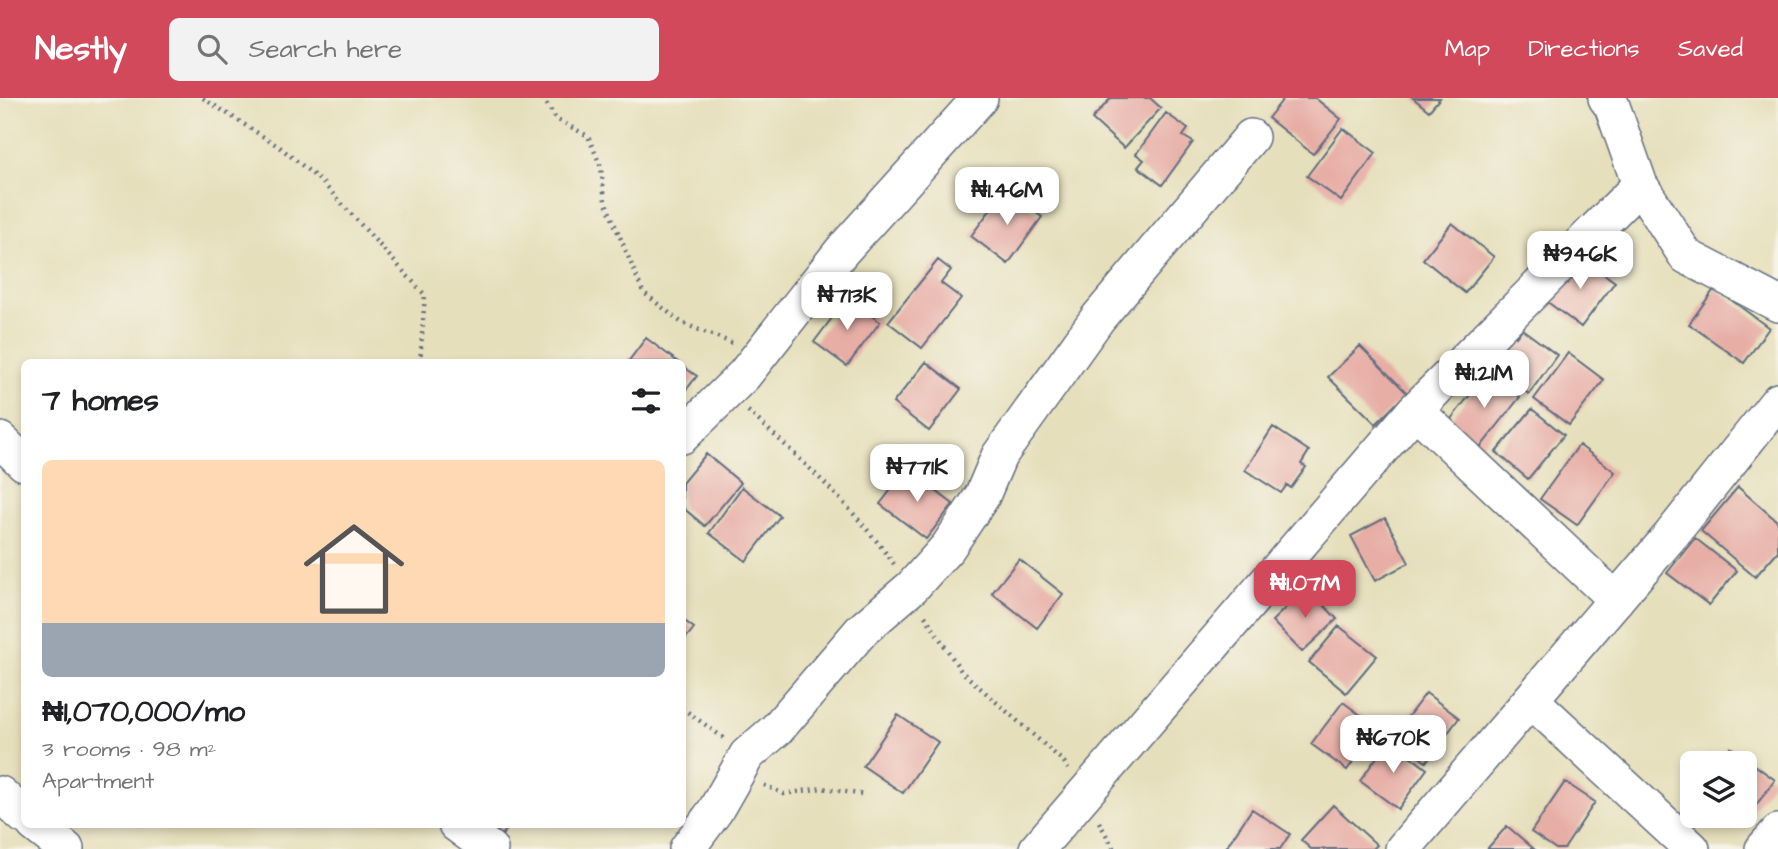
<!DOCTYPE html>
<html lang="en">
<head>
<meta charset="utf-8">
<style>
	body { margin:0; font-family:"Architects Daughter",sans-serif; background:#f2f2f2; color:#202124; height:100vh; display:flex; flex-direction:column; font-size:26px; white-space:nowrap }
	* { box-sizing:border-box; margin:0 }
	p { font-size:23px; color:#757577 }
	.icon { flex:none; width:38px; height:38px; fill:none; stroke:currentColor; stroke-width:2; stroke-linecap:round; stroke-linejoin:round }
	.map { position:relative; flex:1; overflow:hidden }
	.panel { position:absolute; left:21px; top:261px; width:665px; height:469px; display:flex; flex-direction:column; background:#fff; border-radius:10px; box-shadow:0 4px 10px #0003 }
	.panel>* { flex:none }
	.buttons { position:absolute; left:1680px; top:653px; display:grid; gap:14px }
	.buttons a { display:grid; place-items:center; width:77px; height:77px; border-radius:10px; background:#fff; box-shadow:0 4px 10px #0003; font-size:35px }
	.price { position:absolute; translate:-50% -60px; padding:0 16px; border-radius:14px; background:#fff; color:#222; font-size:23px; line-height:46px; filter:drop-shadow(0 2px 4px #0008) }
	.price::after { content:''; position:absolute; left:50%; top:42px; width:21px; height:16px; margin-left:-10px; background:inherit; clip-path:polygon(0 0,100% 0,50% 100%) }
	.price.selected { background:#d1495b; color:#fff }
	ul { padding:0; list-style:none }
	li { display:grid; align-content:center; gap:14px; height:371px; padding:0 21px }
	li+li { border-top:2px solid #e0e0e0 }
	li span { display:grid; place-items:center; height:217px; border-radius:10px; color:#555 }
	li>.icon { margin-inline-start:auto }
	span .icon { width:126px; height:126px; fill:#fffc; stroke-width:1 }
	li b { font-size:30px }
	h2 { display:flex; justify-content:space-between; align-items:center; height:84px; padding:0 21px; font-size:30px }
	header { display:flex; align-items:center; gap:42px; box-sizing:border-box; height:98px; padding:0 35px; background:#d1495b; color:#fff }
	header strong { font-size:33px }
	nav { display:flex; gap:38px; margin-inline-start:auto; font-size:24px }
	.search { width:490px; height:63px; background:#f2f2f2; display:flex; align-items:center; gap:18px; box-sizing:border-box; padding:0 24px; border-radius:10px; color:#757577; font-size:26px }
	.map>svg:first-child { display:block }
</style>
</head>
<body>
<header>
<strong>Nestly</strong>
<div class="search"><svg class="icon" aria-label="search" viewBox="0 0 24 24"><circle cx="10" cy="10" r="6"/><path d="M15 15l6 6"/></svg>Search here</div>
<nav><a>Map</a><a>Directions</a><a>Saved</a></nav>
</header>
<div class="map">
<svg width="1778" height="751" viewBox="0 0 1778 751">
	<rect width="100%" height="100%" fill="#f7f3e8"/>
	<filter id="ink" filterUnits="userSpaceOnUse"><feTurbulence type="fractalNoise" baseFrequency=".0143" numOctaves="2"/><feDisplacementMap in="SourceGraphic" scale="14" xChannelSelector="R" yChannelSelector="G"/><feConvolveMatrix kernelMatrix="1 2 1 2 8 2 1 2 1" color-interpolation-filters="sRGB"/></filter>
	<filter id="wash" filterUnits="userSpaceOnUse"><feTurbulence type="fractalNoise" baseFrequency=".00686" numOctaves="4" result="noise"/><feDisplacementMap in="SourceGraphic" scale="28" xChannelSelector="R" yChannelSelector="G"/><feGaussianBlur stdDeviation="1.57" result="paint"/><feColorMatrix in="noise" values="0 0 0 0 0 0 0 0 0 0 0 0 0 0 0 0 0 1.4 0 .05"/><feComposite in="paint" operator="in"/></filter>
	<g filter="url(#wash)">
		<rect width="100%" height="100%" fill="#e6dfbb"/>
		<g id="blocks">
			<path fill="#e7aea6" d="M 1111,0 L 1150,0 L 1161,10 L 1124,50 L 1092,21 Z
				M 1284,0 L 1315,0 L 1341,21 L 1313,56 L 1268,20 Z
				M 1413,0 L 1440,0 L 1429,13 Z
				M 1166,15 L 1188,31 L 1183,38 L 1193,44 L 1162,87 L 1138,69 L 1144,62 L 1136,56 Z
				M 1343,30 L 1376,55 L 1341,103 L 1307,78 Z
				M 1005,92 L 1042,119 L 1008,166 L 971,138 Z
				M 1452,125 L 1494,159 L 1465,195 L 1423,161 Z
				M 1578,157 L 1615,184 L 1581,229 L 1545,202 Z
				M 938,162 L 951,172 L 941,185 L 961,200 L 922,250 L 888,224 Z
				M 1715,190 L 1769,230 L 1744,265 L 1689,226 Z
				M 847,200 L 880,224 L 847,268 L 814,244 Z
				M 1522,231 L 1557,257 L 1529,296 L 1494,270 L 1501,261 L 1494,256 L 1509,234 L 1516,239 Z
				M 646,240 L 678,264 L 628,264 Z
				M 1360,248 L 1407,295 L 1376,326 L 1328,279 Z
				M 1568,255 L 1604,282 L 1569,327 L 1534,301 Z
				M 926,264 L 961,291 L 929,333 L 893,305 Z
				M 682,268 L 697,278 L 682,297 Z
				M 1488,274 L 1520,299 L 1479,351 L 1447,326 Z
				M 1532,311 L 1564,337 L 1528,381 L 1496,354 Z
				M 1273,329 L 1309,353 L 1301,366 L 1306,369 L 1291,390 L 1287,387 L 1281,395 L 1245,372 Z
				M 1579,347 L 1615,374 L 1577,427 L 1540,401 Z
				M 706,356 L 741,385 L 705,428 L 682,409 L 682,385 Z
				M 907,371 L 953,406 L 926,441 L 880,406 Z
				M 742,389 L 780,418 L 746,463 L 709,435 Z
				M 1738,389 L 1778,424 L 1778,453 L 1755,479 L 1701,433 Z
				M 1385,420 L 1409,465 L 1375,483 L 1351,438 Z
				M 1695,440 L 1737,473 L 1709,507 L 1667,475 Z
				M 1019,461 L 1063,496 L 1037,530 L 992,495 Z
				M 1307,489 L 1337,521 L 1302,554 L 1272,523 Z
				M 682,521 L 694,530 L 682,545 Z
				M 1339,528 L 1377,558 L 1346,595 L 1309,564 Z
				M 1426,595 L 1459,620 L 1426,664 L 1393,638 Z
				M 1343,604 L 1378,630 L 1347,672 L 1311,646 Z
				M 898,617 L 938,644 L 903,695 L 863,668 Z
				M 1389,642 L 1427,671 L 1398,711 L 1360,683 Z
				M 1730,649 L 1775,682 L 1744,723 L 1737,718 L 1745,718 L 1745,665 L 1717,665 Z
				M 1565,684 L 1595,704 L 1564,751 L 1556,751 L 1531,734 Z
				M 1333,707 L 1377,747 L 1373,751 L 1311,751 L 1301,742 Z
				M 1252,711 L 1290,736 L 1280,751 L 1225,751 Z
				M 489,726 L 511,726 L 502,737 Z
				M 1507,728 L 1534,751 L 1487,751 Z"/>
		</g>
	</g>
	<g filter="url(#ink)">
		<use href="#blocks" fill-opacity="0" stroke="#626d7f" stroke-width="2"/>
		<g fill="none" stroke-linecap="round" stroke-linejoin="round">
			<defs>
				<path id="minor" d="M 1606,0 L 1612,8 L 1640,87 L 1686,158 L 1778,206
					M 1415,312 L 1616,502
					M 682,338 L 744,277 L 841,154 L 980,0
					M 0,342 L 24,365
					M 1531,602 L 1692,751
					M 0,696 L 24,718
					M 34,726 L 66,751
					M 456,726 L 490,751
					M 687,751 L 715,713 L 747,657 L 777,631 L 862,532 L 912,489 L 948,449 L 982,398 L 999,358 L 1098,220 L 1251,39
					M 1037,751 L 1415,312 L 1640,87
					M 1403,751 L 1672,436 L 1778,303
					M 1763,751 L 1778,734"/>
			</defs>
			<use href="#minor" stroke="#626d7f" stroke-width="38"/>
			<path stroke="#626d7f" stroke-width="4.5" stroke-dasharray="2 5" stroke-linecap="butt" d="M 203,0 L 281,50 L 322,84 L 425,197 L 420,264
				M 543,0 L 556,21 L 588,38 L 601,69 L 605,103 L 643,194 L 682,225 L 732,245
				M 748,313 C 801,361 852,408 894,466
				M 925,518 L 961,573 L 1064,664 L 1068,671
				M 682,610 L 725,641
				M 764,687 L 784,696 L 822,690 L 865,697
				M 1099,724 L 1114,751"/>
			<use href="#minor" stroke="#fff" stroke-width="35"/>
		</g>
	</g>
</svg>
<div class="buttons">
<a><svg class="icon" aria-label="layers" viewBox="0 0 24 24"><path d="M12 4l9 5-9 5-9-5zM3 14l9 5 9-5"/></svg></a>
</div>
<b class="price" style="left:1007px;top:129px">₦1.46M</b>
<b class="price" style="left:1580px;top:193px">₦946K</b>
<b class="price" style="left:847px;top:234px">₦713K</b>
<b class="price" style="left:1484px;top:312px">₦1.21M</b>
<b class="price" style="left:917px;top:406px">₦771K</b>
<b class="price selected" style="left:1305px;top:522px">₦1.07M</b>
<b class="price" style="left:1393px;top:677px">₦670K</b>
<section class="panel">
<h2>7 homes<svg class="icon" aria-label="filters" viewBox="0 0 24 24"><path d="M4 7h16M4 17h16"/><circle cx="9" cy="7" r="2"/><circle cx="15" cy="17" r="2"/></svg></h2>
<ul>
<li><span style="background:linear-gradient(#ffd9b3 75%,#9aa5b1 0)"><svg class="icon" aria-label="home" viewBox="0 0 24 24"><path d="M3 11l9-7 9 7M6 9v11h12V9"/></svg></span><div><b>₦1,070,000/mo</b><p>3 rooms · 98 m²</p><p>Apartment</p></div></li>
</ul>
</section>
</div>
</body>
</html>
